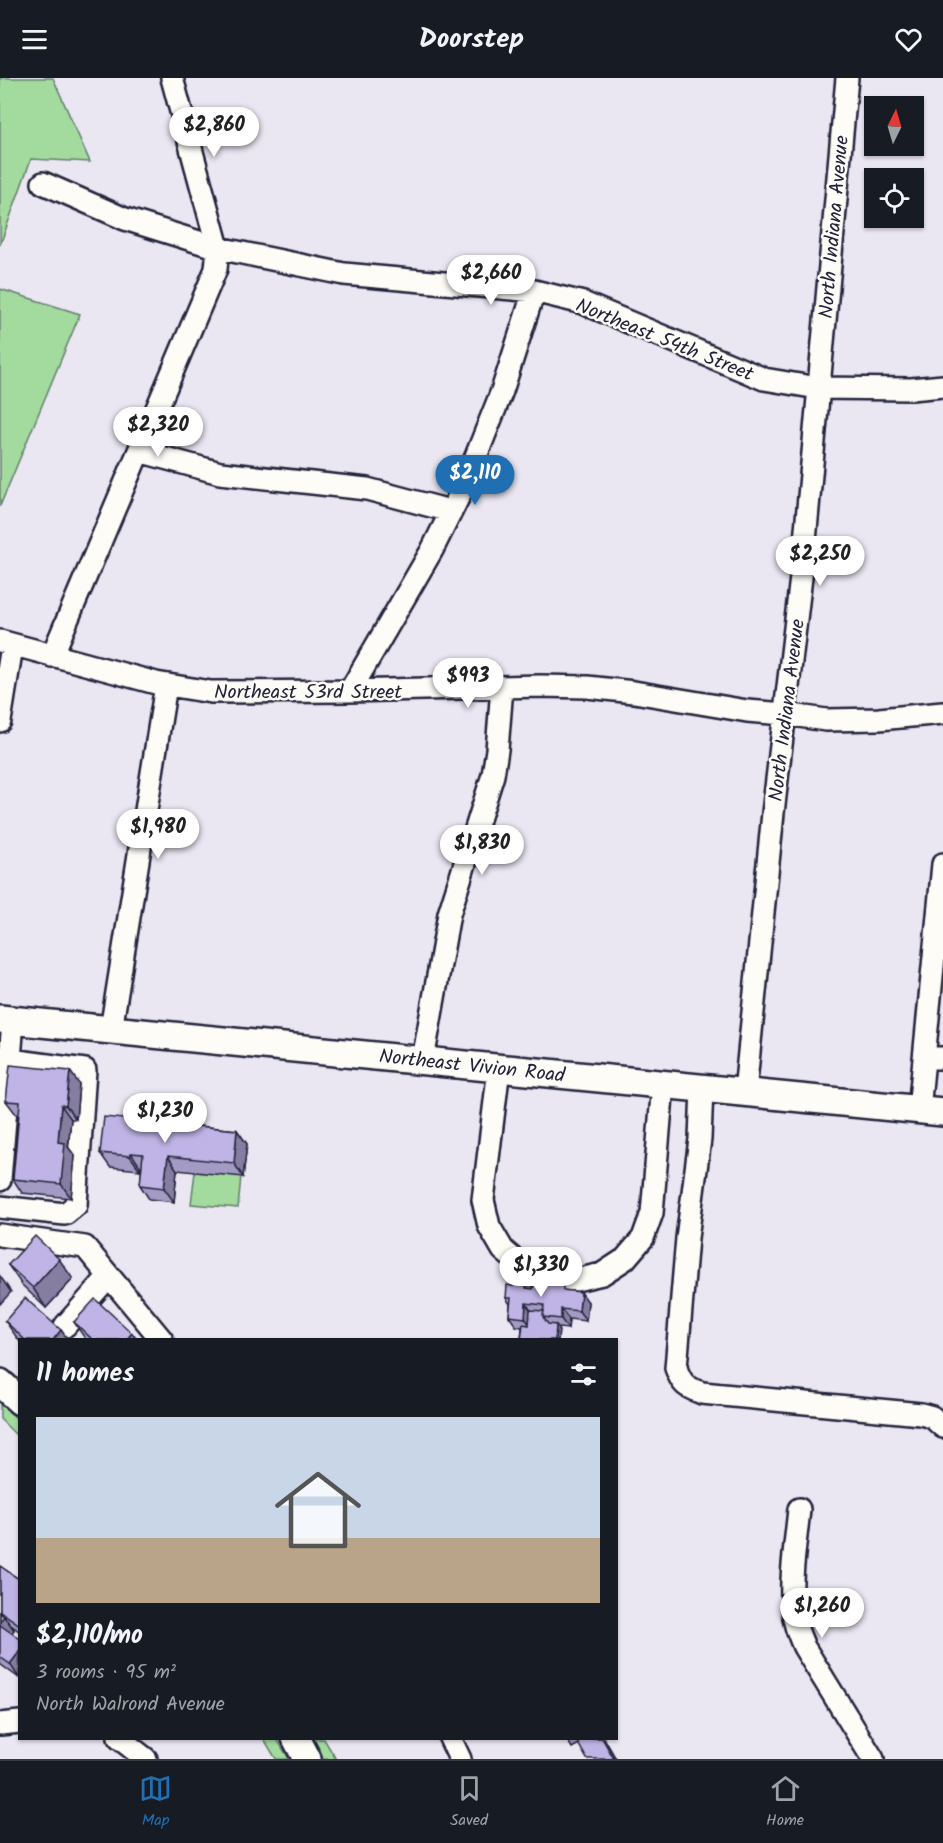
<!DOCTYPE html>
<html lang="en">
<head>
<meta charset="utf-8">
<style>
	body { margin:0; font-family:Kalam,sans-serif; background:#242831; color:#f1f3f6; height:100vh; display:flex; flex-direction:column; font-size:22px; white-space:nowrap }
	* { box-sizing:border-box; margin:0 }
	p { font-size:20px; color:#9ea1a6 }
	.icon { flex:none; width:33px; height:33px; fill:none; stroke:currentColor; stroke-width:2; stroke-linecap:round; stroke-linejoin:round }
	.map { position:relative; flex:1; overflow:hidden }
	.side { position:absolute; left:18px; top:1260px; width:600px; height:402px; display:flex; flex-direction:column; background:#171b24; border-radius:0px; box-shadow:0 2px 4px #0004 }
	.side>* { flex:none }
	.needle { width:39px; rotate:5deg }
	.tools { position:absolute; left:864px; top:18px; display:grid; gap:12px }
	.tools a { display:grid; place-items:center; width:60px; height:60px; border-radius:0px; background:#171b24; box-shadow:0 2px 4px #0004; font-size:30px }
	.price { position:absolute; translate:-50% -51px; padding:0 14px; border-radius:21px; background:#fff; color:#222; font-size:20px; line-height:39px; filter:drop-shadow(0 2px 3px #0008) }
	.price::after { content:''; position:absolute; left:50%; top:36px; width:18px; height:14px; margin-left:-9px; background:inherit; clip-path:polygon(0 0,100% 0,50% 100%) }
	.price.on { background:#1f6fb2; color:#fff }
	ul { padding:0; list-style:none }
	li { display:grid; align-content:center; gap:12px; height:318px; padding:0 18px }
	li span { display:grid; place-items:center; height:186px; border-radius:0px; color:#555 }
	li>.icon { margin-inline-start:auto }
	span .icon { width:108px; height:108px; fill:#fffc; stroke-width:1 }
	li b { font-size:26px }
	h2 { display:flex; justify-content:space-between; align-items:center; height:72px; padding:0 18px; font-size:26px }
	header { display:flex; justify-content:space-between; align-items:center; height:78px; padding:0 18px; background:#171b24; font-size:27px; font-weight:600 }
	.tab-bar { display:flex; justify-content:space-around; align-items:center; height:84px; border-top:2px solid #363941; background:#171b24; font-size:16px; color:#9ea1a6 }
	.tab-bar a { display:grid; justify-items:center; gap:3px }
	.tab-bar .on { color:#1f6fb2 }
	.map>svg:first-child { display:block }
</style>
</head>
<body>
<header><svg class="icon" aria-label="menu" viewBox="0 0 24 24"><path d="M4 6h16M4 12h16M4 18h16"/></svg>Doorstep<svg class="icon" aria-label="heart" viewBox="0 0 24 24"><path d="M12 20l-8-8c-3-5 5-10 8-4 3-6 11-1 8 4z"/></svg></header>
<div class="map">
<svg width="943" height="1681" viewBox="0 0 943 1681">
	<rect width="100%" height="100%" fill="#eae6f2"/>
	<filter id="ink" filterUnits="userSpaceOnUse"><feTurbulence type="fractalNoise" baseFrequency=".0167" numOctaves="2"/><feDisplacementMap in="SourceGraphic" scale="12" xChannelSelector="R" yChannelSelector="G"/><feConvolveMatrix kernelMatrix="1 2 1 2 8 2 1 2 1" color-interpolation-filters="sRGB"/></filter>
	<g filter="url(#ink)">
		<path fill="#a3da9e" stroke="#627e6c" stroke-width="1.5" d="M 0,0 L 53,0 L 90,84 L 31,81 L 0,167 Z
			M 0,211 L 80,236 L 0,428 Z
			M 195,1094 L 241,1098 L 238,1130 L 191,1126 Z
			M 0,1327 L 7,1331 L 19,1343 L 19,1360 L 0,1341 Z
			M 264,1661 L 277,1661 L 289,1681 L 276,1681 Z
			M 312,1661 L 324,1661 L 336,1681 L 323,1681 Z"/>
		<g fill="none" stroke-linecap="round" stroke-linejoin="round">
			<defs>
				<path id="minor" d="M 43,105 L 125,141 L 218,170 L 344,196 L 534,213 L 583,225 L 764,301 L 818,310 L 911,311 L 943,308
					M 139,373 L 220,395 L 367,411 L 450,433
					M 0,563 L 156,605 L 211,614 L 350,613 L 540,608 L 587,609 L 634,614 L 747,633 L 785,636 L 826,642 L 879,641 L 943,635
					M 52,578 L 216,191 L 218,170 L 172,0
					M 350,613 L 432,472 L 465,406 L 502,313 L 534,213
					M 0,643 L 12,568
					M 111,952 L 166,607
					M 924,980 L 943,980
					M 423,982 L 449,836 L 493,697 L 497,672 L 502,609
					M 499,990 L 483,1122 L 489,1148 L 503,1172 L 524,1190 L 549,1200 L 576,1202 L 602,1196 L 625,1181 L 643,1160 L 652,1135 L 663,1006
					M 702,1010 L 700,1061 L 687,1160 L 676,1290 C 682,1307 686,1309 702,1315 L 921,1336 L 932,1339 L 943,1349
					M 745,1014 L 773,735 L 804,474 L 847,0
					M 919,1032 L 943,786
					M 0,1102 L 9,994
					M 0,1129 L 65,1136 L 76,1127 L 85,992 L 10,982 L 13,942
					M 0,1157 L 85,1169 L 162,1262
					M 65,1248 L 109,1198
					M 799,1431 C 796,1463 789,1502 793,1533 C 794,1546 799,1557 804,1569 L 873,1681
					M 0,1646 L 20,1644
					M 119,1660 L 146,1681
					M 450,1660 L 460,1681"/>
				<path id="major" d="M 0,941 L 943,1034
					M 0,1305 L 20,1323
					M 296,1660 L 307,1681"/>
			</defs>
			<use href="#minor" stroke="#22223b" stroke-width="26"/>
			<use href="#major" stroke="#22223b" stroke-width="32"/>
			<use href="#minor" stroke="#fdfcf7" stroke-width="21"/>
			<use href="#major" stroke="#fdfcf7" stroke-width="27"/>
		</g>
		<path fill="#a49bc5" stroke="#22223b" stroke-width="1.5" d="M 79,1006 L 76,1041 L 71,1041 L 68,1069 L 75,1078 L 71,1120 L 22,1115 L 13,1101 L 19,1037 L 16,1036 L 6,1023 Z
			M 180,1046 L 237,1052 L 247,1066 L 243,1099 L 177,1092 L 174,1124 L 149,1121 L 140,1107 L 142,1089 L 140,1088 L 140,1092 L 110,1089 L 100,1075 Z
			M 8,1187 L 73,1201 L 46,1230 L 22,1207 Z
			M 533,1208 L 568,1213 L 588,1224 L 586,1243 L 569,1241 L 568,1251 L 559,1250 L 558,1262 L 521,1262 L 522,1249 L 516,1248 L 509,1238 L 510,1226 L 506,1220 Z
			M 5,1243 L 61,1252 L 68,1262 L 20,1262 L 20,1264 Z
			M 74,1244 L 132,1255 L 137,1262 L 86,1262 Z
			M 0,1488 L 20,1502 L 20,1554 L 11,1547 L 14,1552 L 11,1555 L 19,1600 L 0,1586 Z
			M 566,1660 L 604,1660 L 616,1681 L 579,1666 L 572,1670 Z"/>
		<path fill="#867ea0" stroke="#22223b" stroke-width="1.5" d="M 70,993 L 79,1006 L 76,1041 L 66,1028 Z
			M 61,1027 L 71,1041 L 68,1069 L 75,1078 L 71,1120 L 61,1106 L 58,1064 Z
			M 237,1052 L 247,1066 L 243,1099 L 234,1085 Z
			M 131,1075 L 140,1088 L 140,1092 L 130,1078 Z
			M 168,1078 L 177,1092 L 174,1124 L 164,1110 Z
			M 59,1181 L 73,1201 L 46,1230 L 33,1210 Z
			M 0,1198 L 11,1214 L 0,1226 Z
			M 527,1199 L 534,1209 L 534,1221 L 526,1210 Z
			M 581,1214 L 588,1224 L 586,1243 L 579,1233 Z
			M 526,1225 L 533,1236 L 532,1250 L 525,1240 Z
			M 561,1231 L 569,1241 L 568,1251 L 561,1241 Z
			M 556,1247 L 559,1250 L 558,1262 L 555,1262 Z
			M 61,1252 L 68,1262 L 53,1262 Z
			M 132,1255 L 137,1262 L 126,1262 Z
			M 0,1534 L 4,1539 L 4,1538 L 14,1552 L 8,1560 L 0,1554 Z
			M 20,1573 L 19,1600 L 10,1586 Z
			M 602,1660 L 604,1660 L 616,1681 L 614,1681 Z"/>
		<path fill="#bfb4e5" stroke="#22223b" stroke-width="1.5" d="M 10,987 L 70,993 L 66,1028 L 61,1027 L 58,1064 L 65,1065 L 61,1106 L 13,1101 L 20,1024 L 6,1023 Z
			M 134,1038 L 177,1042 L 177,1046 L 237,1052 L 234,1085 L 168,1078 L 164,1110 L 140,1107 L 143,1076 L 131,1075 L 130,1078 L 100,1075 L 104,1039 L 134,1042 Z
			M 35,1158 L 59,1181 L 33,1210 L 8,1187 Z
			M 513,1198 L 527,1199 L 526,1210 L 533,1211 L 534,1204 L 563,1206 L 563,1212 L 581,1214 L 579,1233 L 561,1231 L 561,1241 L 543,1239 L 544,1227 L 526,1225 L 525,1240 L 509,1238 L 511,1220 L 506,1220 L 507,1207 L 513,1208 Z
			M 25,1220 L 61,1252 L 53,1262 L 25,1262 L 5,1243 Z
			M 95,1221 L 132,1255 L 126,1262 L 93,1262 L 74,1244 Z
			M 530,1232 L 544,1233 L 543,1239 L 548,1246 L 556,1247 L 555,1262 L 521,1262 L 523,1246 L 529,1247 Z
			M 0,1488 L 20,1502 L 20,1547 L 0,1533 Z
			M 0,1535 L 4,1538 L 0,1544 Z
			M 0,1547 L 20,1561 L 20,1573 L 10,1586 L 0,1579 Z
			M 575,1660 L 602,1660 L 614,1681 L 587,1681 Z"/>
	</g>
	<g text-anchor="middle" stroke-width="5" stroke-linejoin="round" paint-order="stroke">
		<g font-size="20" fill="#22223b" stroke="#fdfcf7">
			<text transform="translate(833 149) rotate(-85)" y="7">North Indiana Avenue</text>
			<text transform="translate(665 261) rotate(22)" y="7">Northeast 54th Street</text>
			<text x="308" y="620">Northeast 53rd Street</text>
			<text transform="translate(786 632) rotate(-83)" y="7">North Indiana Avenue</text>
			<text transform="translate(472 987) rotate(6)" y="7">Northeast Vivion Road</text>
		</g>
	</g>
</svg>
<div class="tools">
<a><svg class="needle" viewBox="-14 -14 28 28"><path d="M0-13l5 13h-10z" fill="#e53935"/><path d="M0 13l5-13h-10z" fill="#9ea1a6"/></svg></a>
<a><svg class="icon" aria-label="locate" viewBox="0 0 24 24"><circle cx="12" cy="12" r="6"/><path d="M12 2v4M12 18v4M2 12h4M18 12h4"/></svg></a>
</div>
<b class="price" style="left:214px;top:80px">$2,860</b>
<b class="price" style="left:491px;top:228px">$2,660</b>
<b class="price" style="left:158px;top:380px">$2,320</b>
<b class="price on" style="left:475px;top:428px">$2,110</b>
<b class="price" style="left:820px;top:509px">$2,250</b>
<b class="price" style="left:468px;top:631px">$993</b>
<b class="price" style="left:158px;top:782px">$1,980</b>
<b class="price" style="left:482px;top:798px">$1,830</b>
<b class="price" style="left:165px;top:1066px">$1,230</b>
<b class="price" style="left:541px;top:1220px">$1,330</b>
<b class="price" style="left:822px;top:1561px">$1,260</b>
<section class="side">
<h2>11 homes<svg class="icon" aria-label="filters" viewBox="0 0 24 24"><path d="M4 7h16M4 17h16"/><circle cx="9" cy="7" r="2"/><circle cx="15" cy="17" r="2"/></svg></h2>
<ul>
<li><span style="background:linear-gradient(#c9d6e8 65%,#b9a48a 0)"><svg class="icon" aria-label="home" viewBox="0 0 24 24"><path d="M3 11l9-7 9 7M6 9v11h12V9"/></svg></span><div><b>$2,110/mo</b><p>3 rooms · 95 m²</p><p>North Walrond Avenue</p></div></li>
</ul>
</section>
</div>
<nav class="tab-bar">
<a class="on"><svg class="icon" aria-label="map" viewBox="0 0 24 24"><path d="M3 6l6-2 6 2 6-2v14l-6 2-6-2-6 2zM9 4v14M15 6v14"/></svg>Map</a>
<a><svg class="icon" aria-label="saved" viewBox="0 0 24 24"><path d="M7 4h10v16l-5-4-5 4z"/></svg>Saved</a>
<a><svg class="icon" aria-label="home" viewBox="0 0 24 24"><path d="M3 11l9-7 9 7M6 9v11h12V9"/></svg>Home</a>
</nav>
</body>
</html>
